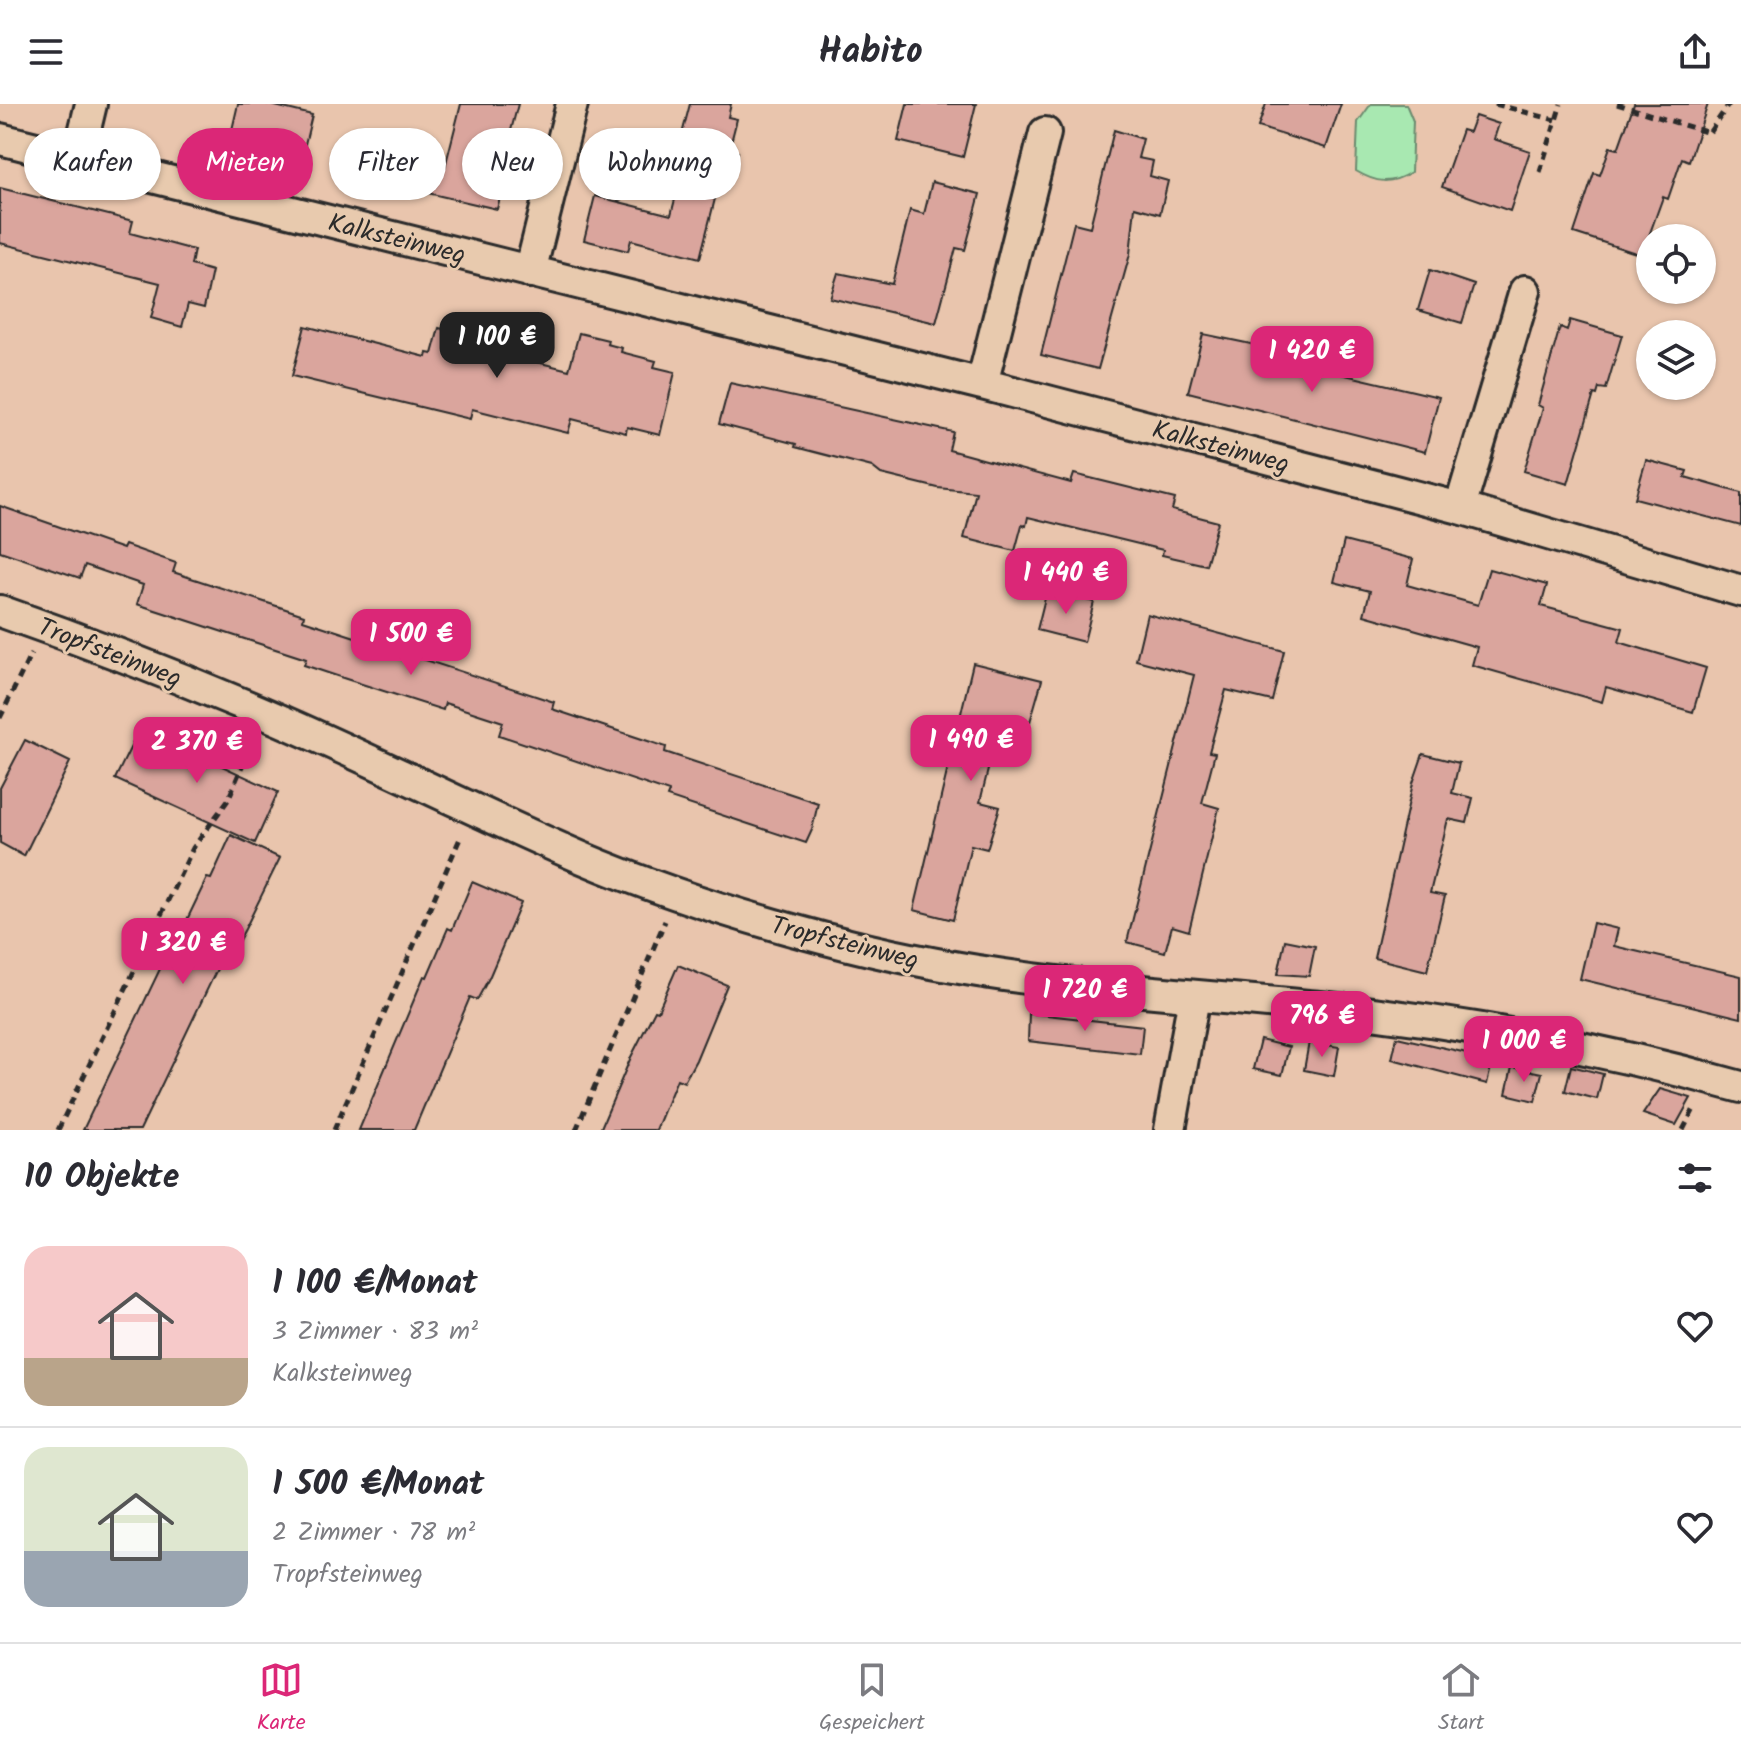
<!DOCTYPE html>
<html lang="de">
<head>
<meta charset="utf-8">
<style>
	body { margin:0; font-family:Kalam,sans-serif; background:#f7f7f7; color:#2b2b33; height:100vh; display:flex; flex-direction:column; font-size:30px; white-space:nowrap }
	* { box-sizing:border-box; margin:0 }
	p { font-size:26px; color:#7c7c81 }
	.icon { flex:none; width:44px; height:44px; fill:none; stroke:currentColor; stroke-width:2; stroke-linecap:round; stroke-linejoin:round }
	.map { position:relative; height:1026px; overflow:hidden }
	.details { display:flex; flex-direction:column; background:#fff; flex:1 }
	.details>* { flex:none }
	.hud { position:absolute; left:24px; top:24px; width:800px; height:72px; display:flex; gap:16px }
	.fabs { position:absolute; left:1636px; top:120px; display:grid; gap:16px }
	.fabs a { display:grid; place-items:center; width:80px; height:80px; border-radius:50%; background:#fff; box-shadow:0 2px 6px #0004; font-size:40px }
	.price { position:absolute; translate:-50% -68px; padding:0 18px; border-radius:16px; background:#db2777; color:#fff; font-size:26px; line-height:52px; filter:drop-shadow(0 2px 4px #0008) }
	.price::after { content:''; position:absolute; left:50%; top:48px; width:24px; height:18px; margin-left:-12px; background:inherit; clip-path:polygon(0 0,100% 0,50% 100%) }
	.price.current { background:#222; color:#fff }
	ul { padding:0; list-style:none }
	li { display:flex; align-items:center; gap:24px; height:200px; padding:0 24px }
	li+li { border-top:2px solid #e1e1e2 }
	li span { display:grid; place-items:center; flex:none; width:224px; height:160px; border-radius:24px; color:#555 }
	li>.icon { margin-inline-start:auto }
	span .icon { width:96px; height:96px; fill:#fffc; stroke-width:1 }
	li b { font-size:34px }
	h2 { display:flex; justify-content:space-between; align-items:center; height:96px; padding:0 24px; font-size:34px }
	.chip { padding:0 28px; border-radius:36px; background:#fff; box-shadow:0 2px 6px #0004; font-size:28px; line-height:72px }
	.chip.current { background:#db2777; color:#fff }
	header { display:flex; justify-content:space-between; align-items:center; height:104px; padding:0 24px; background:#fff; font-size:36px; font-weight:600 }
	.tabs { display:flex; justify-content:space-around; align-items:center; height:112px; border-top:2px solid #e1e1e2; background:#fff; font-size:22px; color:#7c7c81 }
	.tabs a { display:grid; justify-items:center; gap:4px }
	.tabs .current { color:#db2777 }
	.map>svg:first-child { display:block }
</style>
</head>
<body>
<header><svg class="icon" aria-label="menu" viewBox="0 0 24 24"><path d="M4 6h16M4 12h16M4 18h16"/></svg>Habito<svg class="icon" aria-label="share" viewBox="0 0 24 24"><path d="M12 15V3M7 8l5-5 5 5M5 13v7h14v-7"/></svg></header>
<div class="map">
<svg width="1741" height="1026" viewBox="0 0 1741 1026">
	<rect width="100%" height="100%" fill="#e9c5ad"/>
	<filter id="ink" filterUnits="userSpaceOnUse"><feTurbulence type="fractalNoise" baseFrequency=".0125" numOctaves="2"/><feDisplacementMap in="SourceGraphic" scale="16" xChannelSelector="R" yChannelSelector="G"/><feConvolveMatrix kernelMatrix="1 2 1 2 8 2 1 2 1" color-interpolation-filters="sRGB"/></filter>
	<g filter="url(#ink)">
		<path fill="#a8e8b1" stroke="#6a8a6e" stroke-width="2" d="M 1371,0 L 1406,0 L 1413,17 L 1411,68 C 1391,81 1376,79 1356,67 L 1358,18 Z"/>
		<path fill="#daa59d" stroke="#2b2b2b" stroke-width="2" d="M 238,0 L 267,0 L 312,11 L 301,57 L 229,39 Z
			M 461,0 L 518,0 L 504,53 L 510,55 L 497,105 L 406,84 L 413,55 L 445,63 Z
			M 690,0 L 731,0 L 728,13 L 737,15 L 729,46 L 738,48 L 731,77 L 720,75 L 700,154 L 631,136 L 628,147 L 584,136 L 595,92 L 671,111 L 690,36 L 681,34 Z
			M 907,0 L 976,0 L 963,53 L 898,37 Z
			M 1266,0 L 1341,0 L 1326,44 L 1258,23 Z
			M 1634,0 L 1708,0 L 1689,57 L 1682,54 L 1668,95 L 1663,93 L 1642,151 L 1574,129 L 1594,69 L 1600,71 L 1610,43 L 1618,45 Z
			M 1475,12 L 1499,20 L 1494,35 L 1530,47 L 1510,107 L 1442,83 L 1462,26 L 1469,28 Z
			M 1114,26 L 1143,35 L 1138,54 L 1153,57 L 1150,72 L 1168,77 L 1160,110 L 1135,103 L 1130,150 L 1098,265 L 1041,251 L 1074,119 L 1090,123 Z
			M 932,78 L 980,90 L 965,146 L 956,144 L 936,219 L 830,194 L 838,169 L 892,180 L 910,106 L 924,110 Z
			M 0,84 L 133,117 L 130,129 L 194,146 L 191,161 L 212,167 L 204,204 L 188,200 L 182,223 L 151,214 L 160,179 L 0,139 Z
			M 1430,166 L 1474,181 L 1462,219 L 1418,206 Z
			M 1570,216 L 1622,231 L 1606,285 L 1599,284 L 1597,291 L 1594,290 L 1568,380 L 1524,367 L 1543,304 L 1538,301 L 1560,223 L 1567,226 Z
			M 305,222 L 426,253 L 427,249 L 432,250 L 439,224 L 490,237 L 488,246 L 569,266 L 579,229 L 608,236 L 607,240 L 622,244 L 621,248 L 656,257 L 654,263 L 675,268 L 660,331 L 627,323 L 626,329 L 572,315 L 568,329 L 472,305 L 470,315 L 292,272 Z
			M 1203,230 L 1251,240 L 1262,245 L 1260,251 L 1439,293 L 1425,348 L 1188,288 Z
			M 730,279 L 953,328 L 949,346 L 1071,379 L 1074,370 L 1175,395 L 1172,406 L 1218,418 L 1206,461 L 1162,451 L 1163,446 L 1028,413 L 1026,422 L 1022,421 L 1015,447 L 964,434 L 976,388 L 938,384 L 881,370 L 872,363 L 795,343 L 796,340 L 719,320 Z
			M 1646,356 L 1687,367 L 1685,373 L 1741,389 L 1741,422 L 1635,394 Z
			M 0,402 L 123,445 L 125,441 L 176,459 L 173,468 L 304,511 L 303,516 L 554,598 L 552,605 L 666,643 L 665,648 L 818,699 L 812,726 L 806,739 L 667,693 L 669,688 L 499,631 L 503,618 L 445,599 L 443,606 L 343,574 L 304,561 L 306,555 L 137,500 L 143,481 L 85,461 L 80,474 L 0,447 Z
			M 1344,437 L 1413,455 L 1407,481 L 1478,501 L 1489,465 L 1547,481 L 1541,502 L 1623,524 L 1619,538 L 1706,564 L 1693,608 L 1606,583 L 1602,598 L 1472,561 L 1477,543 L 1364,511 L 1370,487 L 1334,478 Z
			M 1047,486 L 1094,498 L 1084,538 L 1037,526 Z
			M 1147,510 L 1284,547 L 1272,597 L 1226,586 L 1209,648 L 1215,649 L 1202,699 L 1219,704 L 1189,827 L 1172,822 L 1165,848 L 1127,838 L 1194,571 L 1136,556 Z
			M 973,559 L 1042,576 L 1030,618 L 1019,615 L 1017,621 L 1000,617 L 980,698 L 1000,703 L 987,745 L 971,741 L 953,816 L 914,806 Z
			M 140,624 L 278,688 L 255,739 L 115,675 Z
			M 25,636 L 70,658 L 24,752 L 0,739 L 0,684 Z
			M 1423,650 L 1459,659 L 1452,689 L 1473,694 L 1467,719 L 1448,715 L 1430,789 L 1445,792 L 1427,867 L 1374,854 L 1413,679 Z
			M 231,731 L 280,754 L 245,825 L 233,847 L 227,844 L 140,1026 L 83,1026 L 181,821 L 184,822 L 207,774 L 211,775 Z
			M 472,778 L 521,799 L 489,874 L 477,896 L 470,893 L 414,1026 L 359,1026 L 424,872 L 427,873 L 448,824 L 452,826 Z
			M 1593,819 L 1618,825 L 1614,842 L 1741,872 L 1741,914 L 1580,875 Z
			M 1285,836 L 1315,842 L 1309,872 L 1278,870 Z
			M 678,861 L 727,881 L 696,956 L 684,978 L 677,975 L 656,1026 L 600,1026 L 631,953 L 655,906 L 658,907 Z
			M 1029,909 L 1143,922 L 1140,950 L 1028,937 Z
			M 1397,933 L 1493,955 L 1487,980 L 1392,955 Z
			M 1260,936 L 1289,943 L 1282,971 L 1253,965 Z
			M 1309,938 L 1339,943 L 1334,972 L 1304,966 Z
			M 1571,962 L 1603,970 L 1597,995 L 1565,987 Z
			M 1512,963 L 1542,969 L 1535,997 L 1506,990 Z
			M 1660,985 L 1691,994 L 1676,1021 L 1643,1010 Z"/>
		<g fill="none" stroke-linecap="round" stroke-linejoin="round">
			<defs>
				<path id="minor" d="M 0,35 L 982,280 L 1460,404 L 1741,487
					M 78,54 L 91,0
					M 530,168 L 572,0
					M 982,280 L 1045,29
					M 1460,404 L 1525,187
					M 0,507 C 83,536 166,568 247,602 C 360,649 468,705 580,753 C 667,790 758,818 849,841 C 1008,881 1159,887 1320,903 C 1463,918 1602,944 1741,983
					M 1170,1026 L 1194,893"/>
			</defs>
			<use href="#minor" stroke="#2b2b2b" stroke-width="36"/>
			<path stroke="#2b2b2b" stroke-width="5" stroke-dasharray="8 6" stroke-linecap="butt" d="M 1495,0 L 1555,16
				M 1617,0 L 1709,29 L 1729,0
				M 1540,68 L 1561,0
				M 0,614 L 31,550
				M 58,1026 L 193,744 L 228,696 L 252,638
				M 334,1026 L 461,732
				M 576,1026 L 665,817
				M 1683,1026 L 1695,1003"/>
			<use href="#minor" stroke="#e8caae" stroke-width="30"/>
		</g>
	</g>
	<g text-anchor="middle" stroke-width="6" stroke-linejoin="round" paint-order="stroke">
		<g font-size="26" fill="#2b2b2b" stroke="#e8caae">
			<text transform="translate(397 134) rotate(14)" y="9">Kalksteinweg</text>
			<text transform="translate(1221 342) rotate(15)" y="9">Kalksteinweg</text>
			<text transform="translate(110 548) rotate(21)" y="9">Tropfsteinweg</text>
			<text transform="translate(845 838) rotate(14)" y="9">Tropfsteinweg</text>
		</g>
	</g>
</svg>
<div class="fabs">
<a><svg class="icon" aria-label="locate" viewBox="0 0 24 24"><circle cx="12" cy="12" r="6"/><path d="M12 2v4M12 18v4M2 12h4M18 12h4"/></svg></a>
<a><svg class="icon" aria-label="layers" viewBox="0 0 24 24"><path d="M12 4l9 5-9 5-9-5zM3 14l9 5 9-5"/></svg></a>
</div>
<b class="price current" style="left:497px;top:276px">1 100 €</b>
<b class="price" style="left:1312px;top:290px">1 420 €</b>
<b class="price" style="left:1066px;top:512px">1 440 €</b>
<b class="price" style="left:411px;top:573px">1 500 €</b>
<b class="price" style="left:971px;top:679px">1 490 €</b>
<b class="price" style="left:197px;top:681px">2 370 €</b>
<b class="price" style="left:183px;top:882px">1 320 €</b>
<b class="price" style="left:1085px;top:929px">1 720 €</b>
<b class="price" style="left:1322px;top:955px">796 €</b>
<b class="price" style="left:1524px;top:980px">1 000 €</b>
<div class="hud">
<a class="chip">Kaufen</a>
<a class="chip current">Mieten</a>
<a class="chip">Filter</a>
<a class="chip">Neu</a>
<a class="chip">Wohnung</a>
</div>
</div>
<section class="details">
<h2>10 Objekte<svg class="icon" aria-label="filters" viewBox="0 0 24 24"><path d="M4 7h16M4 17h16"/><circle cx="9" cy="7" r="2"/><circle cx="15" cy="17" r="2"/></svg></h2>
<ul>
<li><span style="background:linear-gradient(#f6c9c9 70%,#b9a48a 0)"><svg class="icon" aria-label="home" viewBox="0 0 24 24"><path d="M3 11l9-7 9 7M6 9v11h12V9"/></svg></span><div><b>1 100 €/Monat</b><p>3 Zimmer · 83 m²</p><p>Kalksteinweg</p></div><svg class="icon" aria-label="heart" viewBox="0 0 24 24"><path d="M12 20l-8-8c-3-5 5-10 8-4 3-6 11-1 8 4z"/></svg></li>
<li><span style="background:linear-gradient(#dfe7d0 65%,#9aa5b1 0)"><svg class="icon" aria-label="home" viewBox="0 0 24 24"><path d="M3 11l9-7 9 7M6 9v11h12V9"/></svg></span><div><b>1 500 €/Monat</b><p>2 Zimmer · 78 m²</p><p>Tropfsteinweg</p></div><svg class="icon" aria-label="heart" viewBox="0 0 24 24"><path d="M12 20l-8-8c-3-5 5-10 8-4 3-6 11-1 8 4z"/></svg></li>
</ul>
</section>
<nav class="tabs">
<a class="current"><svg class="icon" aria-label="map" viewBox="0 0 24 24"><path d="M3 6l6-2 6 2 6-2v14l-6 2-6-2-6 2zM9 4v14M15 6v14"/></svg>Karte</a>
<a><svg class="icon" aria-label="saved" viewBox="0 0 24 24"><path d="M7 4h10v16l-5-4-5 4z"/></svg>Gespeichert</a>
<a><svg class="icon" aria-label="home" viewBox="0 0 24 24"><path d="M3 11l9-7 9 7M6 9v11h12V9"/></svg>Start</a>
</nav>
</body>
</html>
